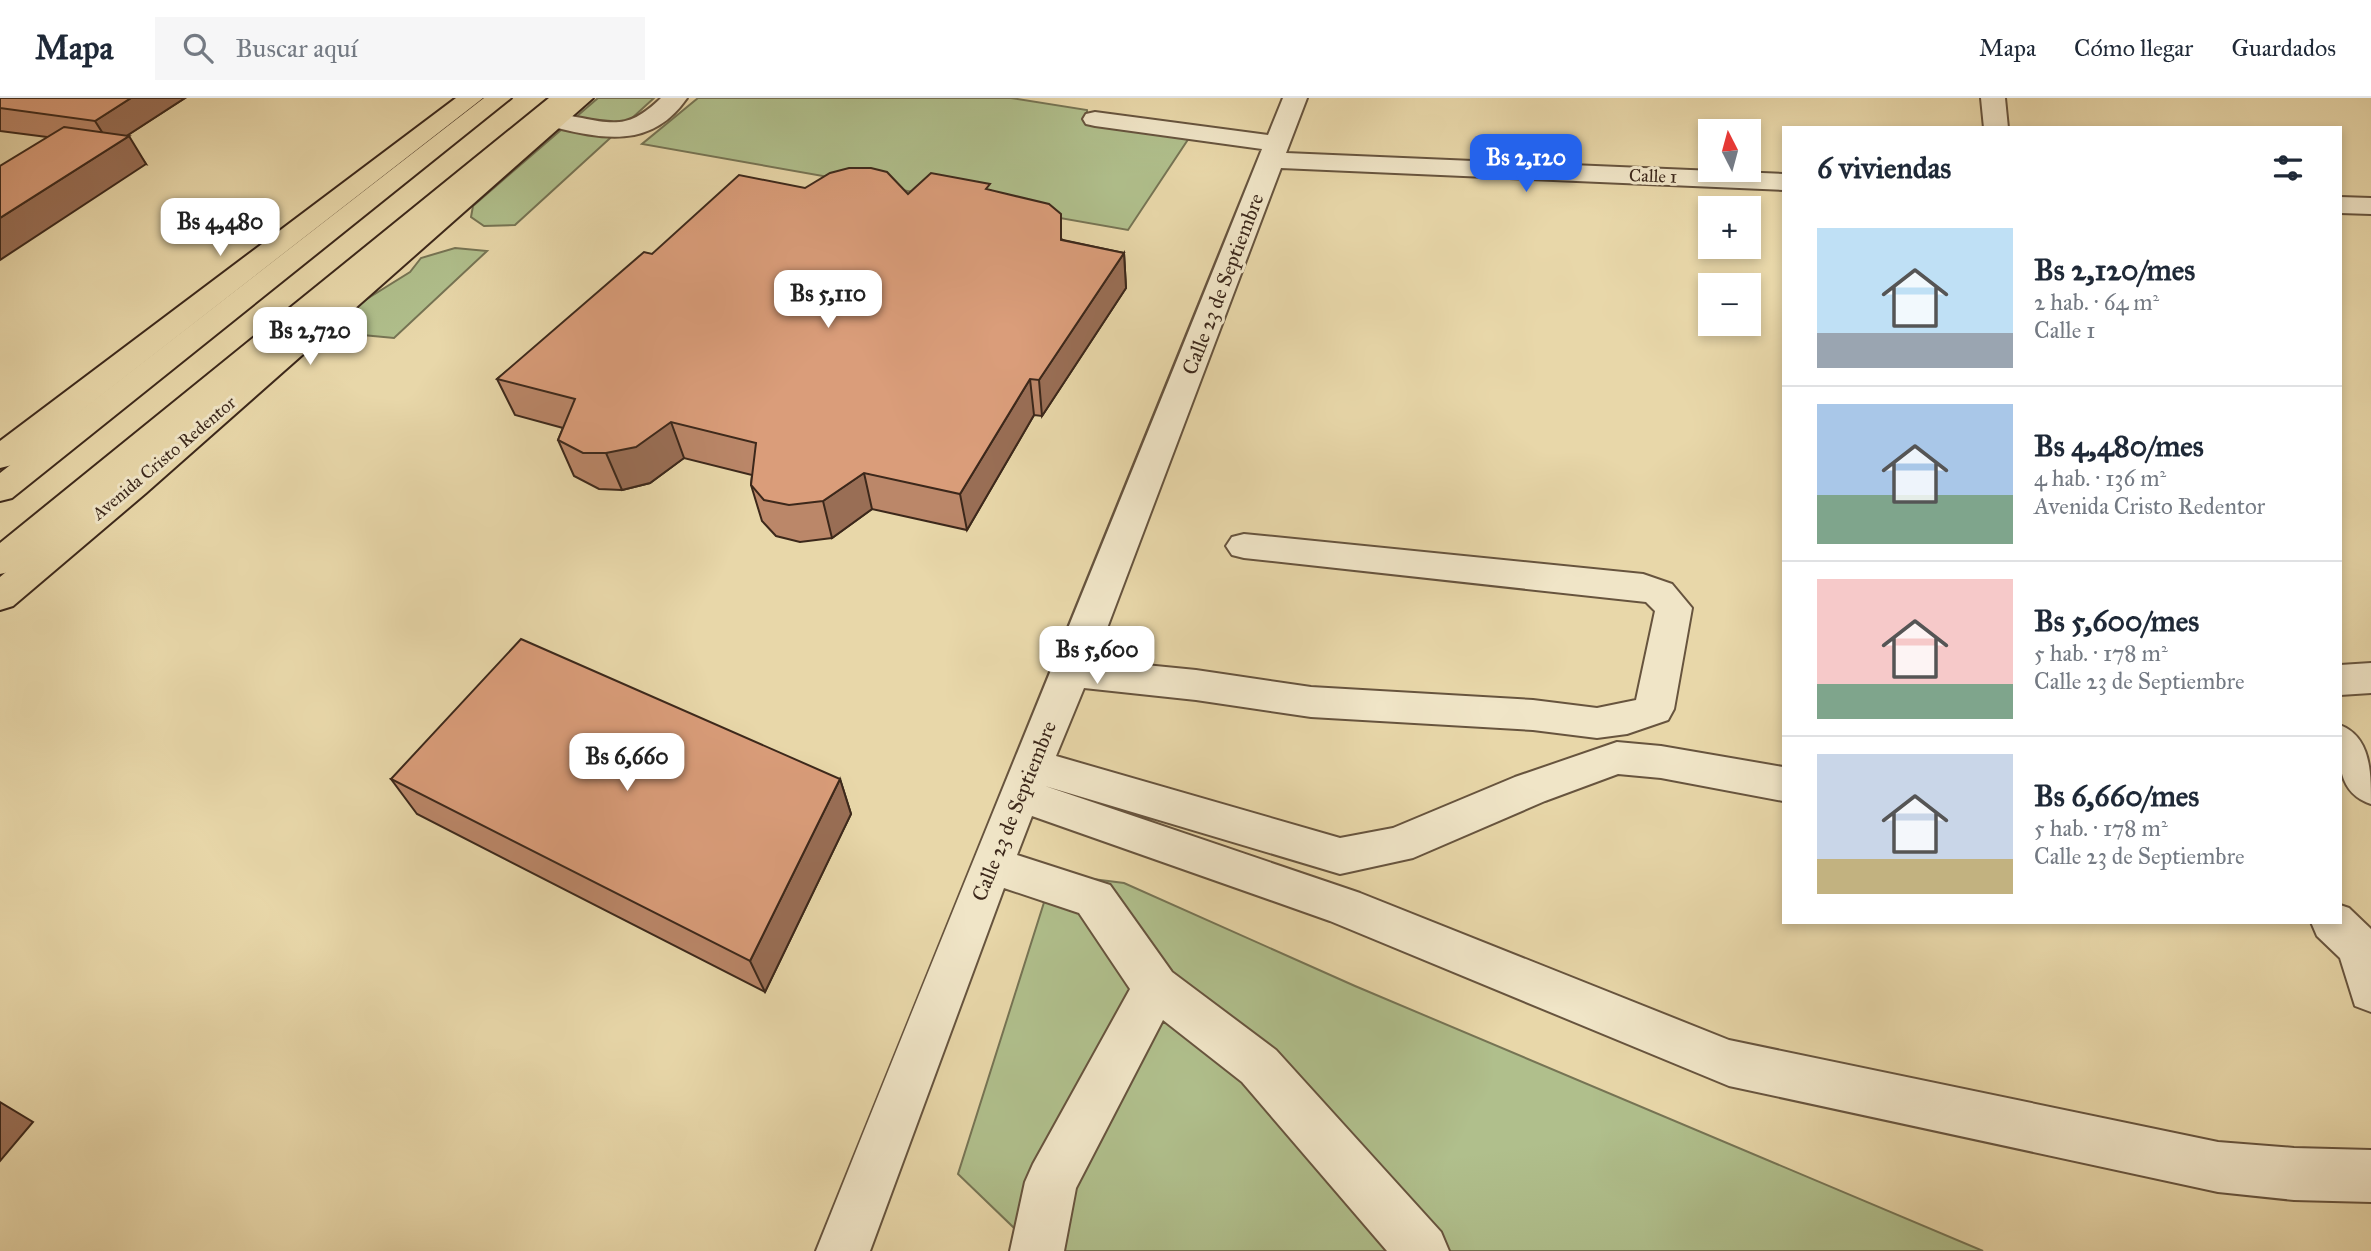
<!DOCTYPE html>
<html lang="es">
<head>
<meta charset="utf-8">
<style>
	body { margin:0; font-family:"IM FELL Great Primer",serif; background:#f6f6f7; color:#1f2937; height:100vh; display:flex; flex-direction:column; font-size:26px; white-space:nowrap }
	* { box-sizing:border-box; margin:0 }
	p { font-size:23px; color:#747a83 }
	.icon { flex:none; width:38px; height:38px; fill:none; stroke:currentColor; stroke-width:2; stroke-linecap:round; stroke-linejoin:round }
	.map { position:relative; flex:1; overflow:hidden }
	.panel { position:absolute; left:1782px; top:28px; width:560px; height:798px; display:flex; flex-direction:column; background:#fff; border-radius:0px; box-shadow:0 4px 10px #0003 }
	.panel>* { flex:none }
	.needle { width:46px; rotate:354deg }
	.tools { position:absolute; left:1698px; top:21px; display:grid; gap:14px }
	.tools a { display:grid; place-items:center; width:63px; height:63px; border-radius:0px; background:#fff; box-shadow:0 4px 10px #0003; font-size:35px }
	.price { position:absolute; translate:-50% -60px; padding:0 16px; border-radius:14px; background:#fff; color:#222; font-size:23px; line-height:46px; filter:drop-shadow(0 2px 4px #0008) }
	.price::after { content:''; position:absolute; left:50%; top:42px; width:21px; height:16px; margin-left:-10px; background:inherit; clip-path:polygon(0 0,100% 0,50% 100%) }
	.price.active { background:#2563eb; color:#fff }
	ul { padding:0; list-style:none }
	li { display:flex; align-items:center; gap:21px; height:175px; padding:0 35px }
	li+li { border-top:2px solid #e0e1e3 }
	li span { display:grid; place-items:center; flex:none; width:196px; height:140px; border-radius:0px; color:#555 }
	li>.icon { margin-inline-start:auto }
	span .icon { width:84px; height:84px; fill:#fffc; stroke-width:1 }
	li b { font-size:30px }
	h2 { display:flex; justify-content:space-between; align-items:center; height:84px; padding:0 35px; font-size:30px }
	header { display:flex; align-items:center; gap:42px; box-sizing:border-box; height:98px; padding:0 35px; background:#fff; border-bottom:2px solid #e0e1e3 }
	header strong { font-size:33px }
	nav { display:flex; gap:38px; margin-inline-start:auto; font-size:24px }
	.search { width:490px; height:63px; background:#f6f6f7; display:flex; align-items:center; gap:18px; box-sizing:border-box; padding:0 24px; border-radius:0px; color:#747a83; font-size:26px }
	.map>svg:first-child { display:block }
</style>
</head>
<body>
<header>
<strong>Mapa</strong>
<div class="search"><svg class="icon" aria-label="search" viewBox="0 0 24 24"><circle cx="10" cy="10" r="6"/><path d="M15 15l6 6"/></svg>Buscar aquí</div>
<nav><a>Mapa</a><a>Cómo llegar</a><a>Guardados</a></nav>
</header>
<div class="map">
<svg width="2371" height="1153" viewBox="0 0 2371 1153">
	<rect width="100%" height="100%" fill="#e8d7a9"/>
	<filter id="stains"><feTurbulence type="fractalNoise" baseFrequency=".00286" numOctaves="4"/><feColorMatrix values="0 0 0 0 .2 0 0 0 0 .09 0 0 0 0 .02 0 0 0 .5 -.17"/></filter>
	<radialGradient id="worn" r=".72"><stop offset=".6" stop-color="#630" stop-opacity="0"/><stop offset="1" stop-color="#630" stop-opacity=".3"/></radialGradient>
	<path fill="#b0bf8c" stroke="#767454" stroke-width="2" d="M 598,0 L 654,0 L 515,127 L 484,128 L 471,119 L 473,108 Z
		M 698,0 L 1011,0 L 1087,12 L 1087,24 L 1189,40 L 1128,132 L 642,46 Z
		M 455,150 L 487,153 L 394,240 L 352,236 L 347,223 L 354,209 L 410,174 L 421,160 Z
		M 1053,776 L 1124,785 L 1355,888 L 1983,1153 L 1038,1153 L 958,1076 Z"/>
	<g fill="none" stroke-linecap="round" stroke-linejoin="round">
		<defs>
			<path id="minor" d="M 661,0 L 687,0 C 651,52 602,41 549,28 L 546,23 L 549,18 C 561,15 570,18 582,20 C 619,28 633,27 661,0 Z
				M 1283,0 L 1307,0 L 1286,55 L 1783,76 L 1783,92 L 1281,70 L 1095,562 L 1196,572 L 1311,589 L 1533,602 L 1597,610 L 1636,602 L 1655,513 L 1646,504 L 1244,460 L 1232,457 L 1226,448 L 1232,439 L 1244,436 L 1643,476 L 1672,486 L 1692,510 L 1674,611 L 1668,622 L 1627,636 L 1597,640 L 1533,632 L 1311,619 L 1196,602 L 1084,590 L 1056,658 L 1340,740 L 1393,730 L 1515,679 L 1617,644 L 1661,648 L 1783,669 L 1783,703 L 1661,680 L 1618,676 L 1545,703 L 1413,760 L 1340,776 L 1045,688 L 1360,795 L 1729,942 L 2218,1044 L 2294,1050 L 2371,1052 L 2371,1104 L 2294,1102 L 2218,1094 L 1729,988 L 1330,823 L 1032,718 L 1017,757 L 1110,787 L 1172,874 L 1276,952 L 1441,1134 L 1449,1153 L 1387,1153 L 1242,984 L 1163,922 L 1076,1090 L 1064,1153 L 1010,1153 L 1025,1084 L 1033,1066 L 1130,891 L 1079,815 L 1004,790 L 870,1153 L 816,1153 C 963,784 1114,421 1262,51 L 1095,28 L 1086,26 L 1083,21 L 1086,16 L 1095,14 L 1268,37 Z
				M 1981,0 L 2005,0 L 2008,30 L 1984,30 Z
				M 2340,99 L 2371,100 L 2371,116 L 2340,115 Z
				M 2371,565 L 2371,595 L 2340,597 L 2340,567 Z
				M 2340,627 C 2371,639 2371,674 2371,706 C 2335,694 2339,659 2340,627 Z
				M 2340,807 L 2349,810 L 2371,831 L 2371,914 L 2355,908 L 2340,860 L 2317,838 L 2311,824 L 2340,824 Z"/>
			<path id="major" d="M 456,0 L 483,0 L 12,367 L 0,370 L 0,343 Z
				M 567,0 L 593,0 L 146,395 L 13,508 L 0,512 L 0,479 L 122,379 Z"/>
			<path id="highway" d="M 484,0 L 511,0 L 12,400 L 0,403 L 0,375 Z
				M 549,0 L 576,0 L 13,473 L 0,476 L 0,445 Z"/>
		</defs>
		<use href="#minor" stroke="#67543e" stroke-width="4"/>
		<use href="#major" stroke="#3c281b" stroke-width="4"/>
		<use href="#highway" stroke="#3c281b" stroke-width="4"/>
		<use href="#minor" fill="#f0e5c7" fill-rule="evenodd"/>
		<use href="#major" fill="#e8d7a9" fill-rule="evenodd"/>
		<use href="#highway" fill="#e8d7a9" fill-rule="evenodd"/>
	</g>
	<path fill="#bb8769" stroke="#3c281b" stroke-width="2" d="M 0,0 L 185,0 L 126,38 L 146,66 L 47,39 L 0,33 Z
		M 805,90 L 908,96 L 990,92 L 1063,142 L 1124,155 L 1126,190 L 1042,318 L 1034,317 L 967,432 L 872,411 L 832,440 L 800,444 L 776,438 L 762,423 L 751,387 L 752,377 L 684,360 L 650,385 L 622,392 L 599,391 L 574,378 L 558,342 L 563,330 L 515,317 L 497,281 L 652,156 Z
		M 391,681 L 840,681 L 851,716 L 765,894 L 417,716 Z"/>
	<path fill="#996e55" stroke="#3c281b" stroke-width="2" d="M 131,0 L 185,0 L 111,48 L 95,23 Z
		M 129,38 L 146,66 L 0,162 L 0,120 Z
		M 1124,155 L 1126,190 L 1042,318 L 1039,282 Z
		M 1030,281 L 1034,317 L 967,432 L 960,396 Z
		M 671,324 L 684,360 L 650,385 L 622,392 L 606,355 Z
		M 864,375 L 872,411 L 832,440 L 823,403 Z
		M 840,681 L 851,716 L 765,894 L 750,863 Z
		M 0,1004 L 33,1024 L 0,1063 Z"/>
	<path fill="#da9d7a" stroke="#3c281b" stroke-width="2" d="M 0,0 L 131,0 L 95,23 L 0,10 Z
		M 64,29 L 129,38 L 0,120 L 0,68 Z
		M 849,70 L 871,70 L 887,74 L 908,96 L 931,75 L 990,86 L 986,91 L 1049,106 L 1061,116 L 1061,142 L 1124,155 L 1039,282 L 1030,281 L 960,396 L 864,375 L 823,403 L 789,407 L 764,402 L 751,387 L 756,345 L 671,324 L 636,349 L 606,355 L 583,355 L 558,342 L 575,301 L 497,281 L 644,154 L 652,156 L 739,77 L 805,90 L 830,75 Z
		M 521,541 L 840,681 L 750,863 L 391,681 Z"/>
	<g text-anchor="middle" stroke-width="6" stroke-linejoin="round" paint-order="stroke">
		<g font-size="18" fill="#3c281b" stroke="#f0e5c7">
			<text transform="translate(1653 78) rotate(2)" y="6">Calle 1</text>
			<text transform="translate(164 360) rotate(-40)" y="6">Avenida Cristo Redentor</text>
		</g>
		<g font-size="21" fill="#3c281b" stroke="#f0e5c7">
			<text transform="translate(1223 186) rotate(-69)" y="7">Calle 23 de Septiembre</text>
			<text transform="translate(1014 713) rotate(-68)" y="7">Calle 23 de Septiembre</text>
		</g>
	</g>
	<rect width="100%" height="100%" filter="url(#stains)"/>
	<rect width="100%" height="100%" fill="url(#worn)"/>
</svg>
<div class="tools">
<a><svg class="needle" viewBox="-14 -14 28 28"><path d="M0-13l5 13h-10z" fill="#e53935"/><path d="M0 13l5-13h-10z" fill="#747a83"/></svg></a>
<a>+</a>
<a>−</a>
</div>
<b class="price active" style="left:1526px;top:96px">Bs 2,120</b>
<b class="price" style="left:220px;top:160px">Bs 4,480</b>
<b class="price" style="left:828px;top:232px">Bs 5,110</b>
<b class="price" style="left:310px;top:269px">Bs 2,720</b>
<b class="price" style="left:1097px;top:588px">Bs 5,600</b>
<b class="price" style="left:627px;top:695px">Bs 6,660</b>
<section class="panel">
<h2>6 viviendas<svg class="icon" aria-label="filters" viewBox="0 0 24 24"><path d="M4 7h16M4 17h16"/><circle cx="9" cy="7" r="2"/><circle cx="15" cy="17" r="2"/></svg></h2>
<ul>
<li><span style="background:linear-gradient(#bfe0f5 75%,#9aa5b1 0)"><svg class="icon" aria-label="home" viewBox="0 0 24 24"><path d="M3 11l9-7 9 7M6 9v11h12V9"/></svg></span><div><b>Bs 2,120/mes</b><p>2 hab. · 64 m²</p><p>Calle 1</p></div></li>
<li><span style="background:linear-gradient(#a9c7e8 65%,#7fa58c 0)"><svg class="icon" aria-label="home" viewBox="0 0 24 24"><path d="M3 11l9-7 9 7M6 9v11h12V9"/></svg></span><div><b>Bs 4,480/mes</b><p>4 hab. · 136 m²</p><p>Avenida Cristo Redentor</p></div></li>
<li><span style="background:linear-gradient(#f6c9c9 75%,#7fa58c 0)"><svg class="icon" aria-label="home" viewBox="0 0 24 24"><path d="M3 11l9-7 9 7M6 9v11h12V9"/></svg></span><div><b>Bs 5,600/mes</b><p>5 hab. · 178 m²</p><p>Calle 23 de Septiembre</p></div></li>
<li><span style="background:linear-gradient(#c9d6e8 75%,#c2b280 0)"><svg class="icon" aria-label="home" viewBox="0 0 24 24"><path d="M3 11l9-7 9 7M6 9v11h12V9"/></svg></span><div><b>Bs 6,660/mes</b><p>5 hab. · 178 m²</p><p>Calle 23 de Septiembre</p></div></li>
</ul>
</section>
</div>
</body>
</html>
